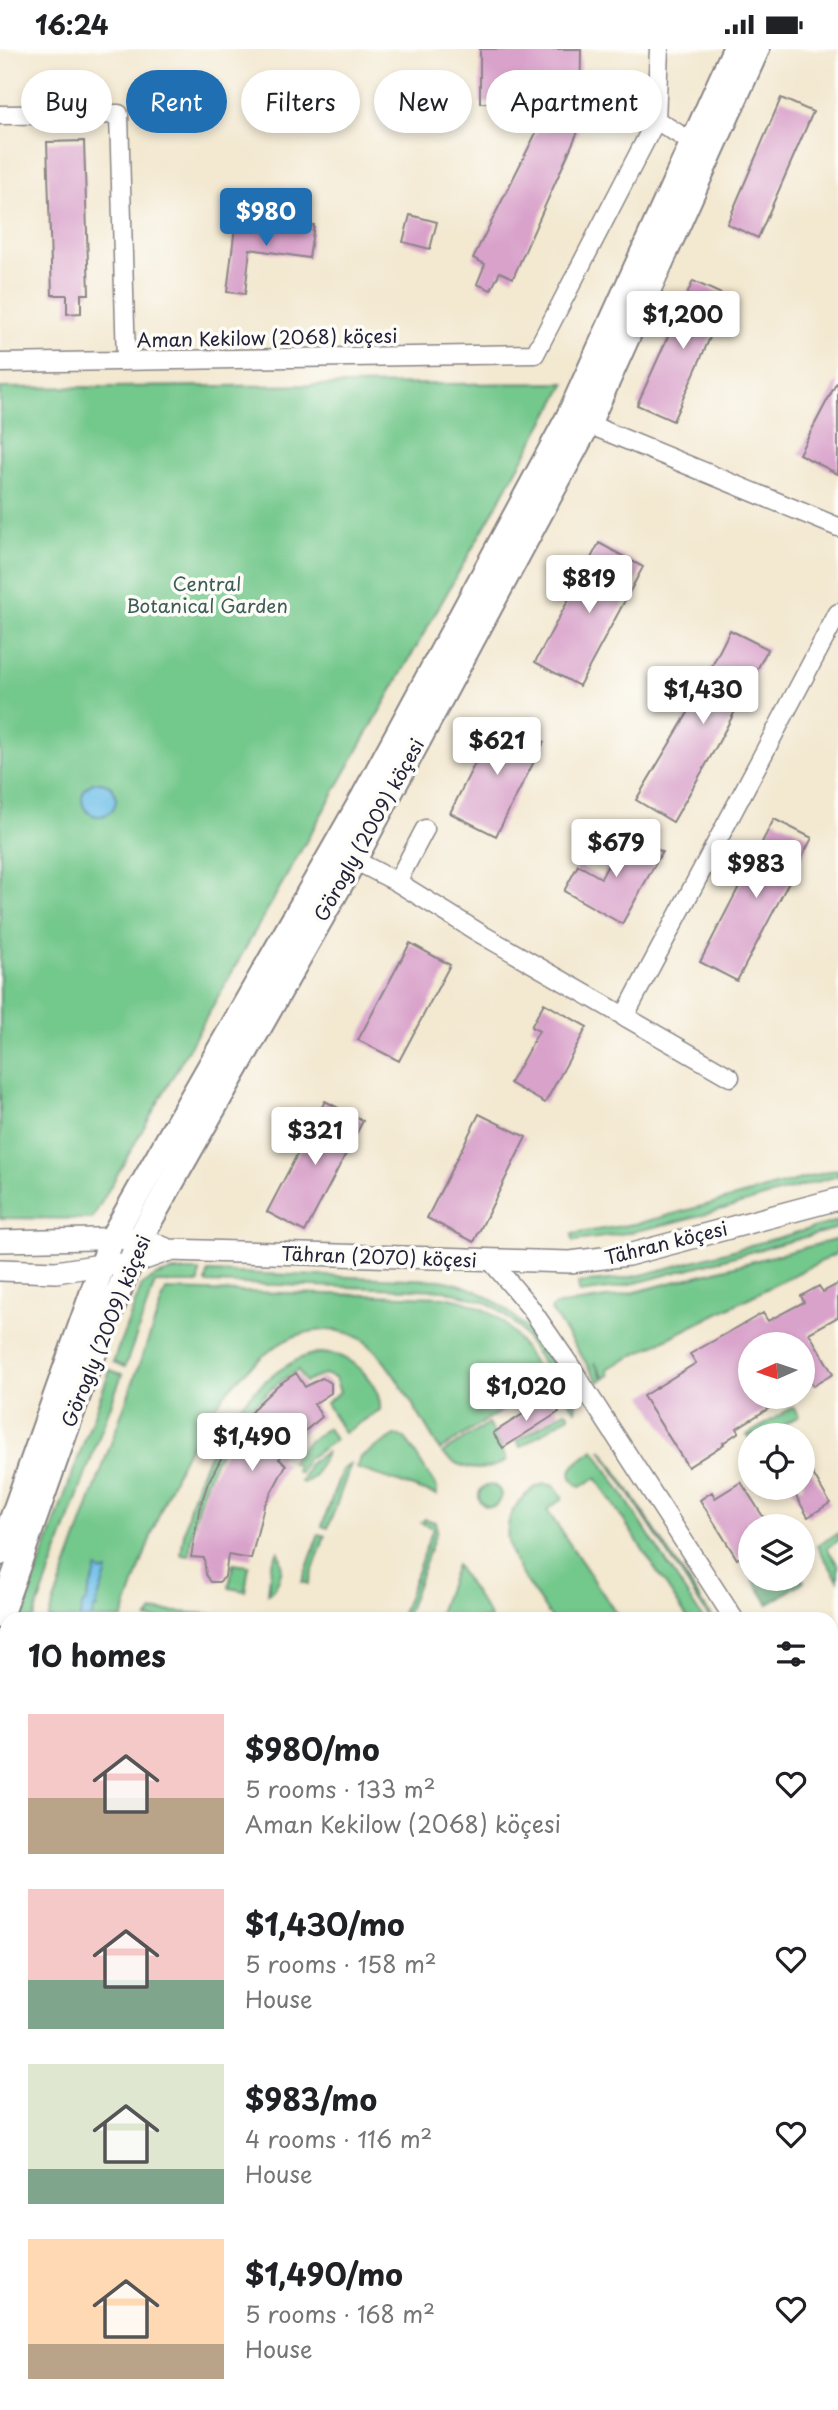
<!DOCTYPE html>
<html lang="en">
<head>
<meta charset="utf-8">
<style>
	body { margin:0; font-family:"Playpen Sans",sans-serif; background:#f6f6f6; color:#202124; height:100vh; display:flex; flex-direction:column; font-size:26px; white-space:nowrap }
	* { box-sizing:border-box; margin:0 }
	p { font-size:23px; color:#757577 }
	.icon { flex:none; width:38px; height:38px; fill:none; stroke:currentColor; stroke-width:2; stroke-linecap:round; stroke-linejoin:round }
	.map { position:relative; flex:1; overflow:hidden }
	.details { position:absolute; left:0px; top:1563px; width:838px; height:800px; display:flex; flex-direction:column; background:#fff; border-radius:21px 21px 0 0; box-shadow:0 4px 10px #0003 }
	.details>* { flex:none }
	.hud { position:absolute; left:21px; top:21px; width:796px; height:63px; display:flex; gap:14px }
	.needle { width:46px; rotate:267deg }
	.tools { position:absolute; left:738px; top:1283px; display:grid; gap:14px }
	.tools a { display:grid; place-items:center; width:77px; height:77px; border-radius:50%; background:#fff; box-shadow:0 4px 10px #0003; font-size:35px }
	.price { position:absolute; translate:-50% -60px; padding:0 16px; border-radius:7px; background:#fff; color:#222; font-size:23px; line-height:46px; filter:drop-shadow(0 2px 4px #0008) }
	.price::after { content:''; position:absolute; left:50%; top:42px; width:21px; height:16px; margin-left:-10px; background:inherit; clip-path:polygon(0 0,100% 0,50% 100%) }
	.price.active { background:#1f6fb2; color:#fff }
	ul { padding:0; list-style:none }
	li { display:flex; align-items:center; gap:21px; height:175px; padding:0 28px }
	li span { display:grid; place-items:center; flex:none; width:196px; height:140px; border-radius:0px; color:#555 }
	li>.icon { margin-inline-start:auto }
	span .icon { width:84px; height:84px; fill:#fffc; stroke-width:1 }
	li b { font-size:30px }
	h2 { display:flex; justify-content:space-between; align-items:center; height:84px; padding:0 28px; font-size:30px }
	.pill { padding:0 24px; border-radius:32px; background:#fff; box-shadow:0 4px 10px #0003; font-size:24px; line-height:63px }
	.pill.active { background:#1f6fb2; color:#fff }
	.status { display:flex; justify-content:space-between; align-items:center; height:49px; padding:0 35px; background:#fff; direction:ltr }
	.status svg { height:19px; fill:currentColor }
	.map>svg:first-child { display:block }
</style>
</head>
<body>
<div class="status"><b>16:24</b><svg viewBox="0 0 49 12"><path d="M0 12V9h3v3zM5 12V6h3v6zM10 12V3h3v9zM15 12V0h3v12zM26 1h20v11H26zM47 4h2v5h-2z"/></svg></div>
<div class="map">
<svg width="838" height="2361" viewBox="0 0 838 2361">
	<rect width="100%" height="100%" fill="#fdfcf7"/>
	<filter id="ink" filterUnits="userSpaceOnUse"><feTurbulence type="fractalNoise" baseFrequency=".0143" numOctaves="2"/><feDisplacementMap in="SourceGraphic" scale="14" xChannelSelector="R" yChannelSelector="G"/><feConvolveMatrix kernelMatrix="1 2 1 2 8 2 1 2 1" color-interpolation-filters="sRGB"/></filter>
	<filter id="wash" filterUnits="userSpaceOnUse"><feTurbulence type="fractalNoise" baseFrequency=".00686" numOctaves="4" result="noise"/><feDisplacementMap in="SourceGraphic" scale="28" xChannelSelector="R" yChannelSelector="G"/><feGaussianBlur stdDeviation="1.57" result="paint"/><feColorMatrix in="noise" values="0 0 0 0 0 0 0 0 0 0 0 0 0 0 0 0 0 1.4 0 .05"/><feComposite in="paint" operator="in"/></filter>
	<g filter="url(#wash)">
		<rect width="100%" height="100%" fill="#f3e8d0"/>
		<path fill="#f2cfe2" d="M 0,2238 L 7,2240 L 7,2356 L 287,2356 L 285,2361 L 0,2361 Z"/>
		<path fill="#cfbdd0" d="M 287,2356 L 340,2356 L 356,2361 L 285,2361 Z"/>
		<path fill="#73c88c" stroke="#4a7564" stroke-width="2" d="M 566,334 L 92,1170 L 0,1169 L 0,339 Z
			M 838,1120 L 838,1127 C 752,1150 661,1183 573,1192 L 572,1185 L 640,1174 Z
			M 838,1172 L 838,1179 L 647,1231 L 610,1240 L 579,1244 L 578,1234 L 621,1230 L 646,1225 Z
			M 838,1190 L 838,1204 L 607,1320 L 610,1326 L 605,1329 L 594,1313 L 603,1330 L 599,1333 L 551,1261 L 554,1257 L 620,1247 Z
			M 173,1222 L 200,1222 L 199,1234 L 155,1234 L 125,1318 L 113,1313 L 142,1236 L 156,1227 Z
			M 208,1223 L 440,1231 C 495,1239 530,1279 560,1323 C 568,1335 579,1346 575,1361 L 519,1279 L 497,1260 L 483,1252 L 444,1241 L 206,1234 Z
			M 166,1241 L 445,1248 C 506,1260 514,1285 546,1333 L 440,1401 C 422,1373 389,1309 364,1292 C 336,1274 301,1280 275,1298 C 184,1362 158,1471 122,1570 L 48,1570 Z
			M 321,1304 C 331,1305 340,1306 348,1311 C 363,1319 382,1343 380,1361 L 344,1384 L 326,1354 L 340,1343 L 335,1329 L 325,1325 L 305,1333 L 298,1321 C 232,1360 196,1433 189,1507 L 181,1506 C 189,1436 218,1365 277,1323 C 291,1314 304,1305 321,1304 Z
			M 110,1321 L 122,1325 L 33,1570 L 20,1570 Z
			M 793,1358 L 799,1367 L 766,1386 L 751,1386 L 751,1392 L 747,1386 Z
			M 565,1362 L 569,1364 L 569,1367 L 521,1398 L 517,1392 Z
			M 488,1375 L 502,1398 L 500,1400 L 507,1411 C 485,1425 461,1422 442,1404 Z
			M 328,1379 L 335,1391 L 307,1410 L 300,1424 L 296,1422 L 297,1417 L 291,1413 C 300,1397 313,1389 328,1379 Z
			M 395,1386 L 406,1390 L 437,1439 L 437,1446 L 356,1419 L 361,1408 Z
			M 594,1401 L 703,1570 L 688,1570 L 596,1429 L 580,1438 C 557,1424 581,1410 594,1401 Z
			M 601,1401 L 605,1405 L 713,1570 L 710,1570 Z
			M 327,1402 L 314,1428 L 304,1434 L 301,1433 L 309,1415 Z
			M 351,1415 L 328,1479 L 322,1477 L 342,1421 Z
			M 544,1435 L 554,1437 L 562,1447 L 562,1450 L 547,1461 L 620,1570 L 552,1570 C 531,1537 487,1493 518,1454 C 525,1445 534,1438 544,1435 Z
			M479 1447a11 11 0 1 1 22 0a11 11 0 1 1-22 0Z
			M 425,1470 L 435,1473 L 437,1481 L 405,1570 L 400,1570 L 433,1479 L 421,1474 Z
			M 838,1484 L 838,1492 L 827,1499 L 838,1516 L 838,1531 L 817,1497 Z
			M 319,1485 L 325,1487 L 308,1535 L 302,1533 Z
			M 278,1502 C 285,1516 281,1536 268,1545 L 271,1516 Z
			M 233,1515 L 249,1517 L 245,1542 L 229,1539 Z
			M 456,1516 L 489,1566 L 490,1570 L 437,1570 Z
			M 162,1562 L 242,1567 L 250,1570 L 147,1570 L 153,1563 Z
			M 7,1604 L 7,1641 L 0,1661 L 0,1624 Z
			M 7,1685 L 7,1879 L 0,1881 L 0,1705 Z
			M 831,1819 L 838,1829 L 838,1925 L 831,1923 Z
			M 7,1967 L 7,2040 L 0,2060 L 0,1986 Z
			M 838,2215 L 838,2257 L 831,2255 L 831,2234 Z
			M 1,2339 L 7,2340 L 7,2356 L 47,2356 L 45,2361 L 0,2361 Z
			M 460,2356 L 498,2356 L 513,2361 L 463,2361 L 459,2359 Z
			M 623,2356 L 673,2356 L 671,2361 L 639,2361 Z"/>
		<path fill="#5eac78" stroke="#40675a" stroke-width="2" d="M 753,1530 L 802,1530 L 804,1532 L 769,1555 Z"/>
		<path fill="#6ec0e9" stroke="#487192" stroke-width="2" d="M82 750a17 17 0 1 1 34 0a17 17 0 1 1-34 0Z
			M 97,1519 L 102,1523 L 107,1522 L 96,1556 L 97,1559 L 94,1560 L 91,1570 L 79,1570 L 83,1554 L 86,1552 Z
			M 6,1772 L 7,1800 L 4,1809 L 5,1812 L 0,1821 L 0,1788 Z"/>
		<g id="blocks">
			<path fill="#d9a2cb" d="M 480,0 L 581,0 L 580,78 L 513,229 L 500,223 L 491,241 L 477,235 L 485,215 L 473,209 L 538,80 L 526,77 L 533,55 L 480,54 Z
				M 781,49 L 813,63 L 758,189 L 727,175 Z
				M 84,92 L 89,245 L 81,245 L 81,264 L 67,265 L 67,246 L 52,246 L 47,93 Z
				M 410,166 L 437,173 L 430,200 L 403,193 Z
				M 279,171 L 314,176 L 309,209 L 250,200 L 245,245 L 227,243 L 235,178 L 277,183 Z
				M 693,232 L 728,248 L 673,372 L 637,356 Z
				M 838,331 L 838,425 L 799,405 Z
				M 599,494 L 643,518 L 579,637 L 535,613 Z
				M 730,581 L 768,600 L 715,700 L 673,773 L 636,751 L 692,657 Z
				M 497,670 L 544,693 L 496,787 L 450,764 Z
				M 774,770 L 812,789 L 737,932 L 700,913 Z
				M 626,783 L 662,803 L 622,875 L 564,842 L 578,816 L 601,829 Z
				M 410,894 L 450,916 L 399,1012 L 358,991 Z
				M 544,954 L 587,978 L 545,1054 L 510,1034 L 539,982 L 531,978 Z
				M 325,1052 L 363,1072 L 305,1183 L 267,1163 Z
				M 479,1065 L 526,1088 L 474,1193 L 427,1169 Z
				M 838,1235 L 838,1268 L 809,1284 L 833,1325 L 813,1337 L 810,1333 L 803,1337 L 803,1295 L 751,1295 L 751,1348 L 787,1348 L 737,1379 L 739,1383 L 723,1394 L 724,1395 L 688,1418 L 643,1347 L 696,1314 L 690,1305 L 763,1264 L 768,1272 L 804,1253 L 801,1247 L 819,1237 L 823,1243 Z
				M 296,1324 L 305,1338 L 322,1329 L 331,1334 L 331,1344 L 314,1355 L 322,1368 L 294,1391 L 279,1410 L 286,1416 L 264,1457 L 251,1510 L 228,1506 L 225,1528 L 219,1533 L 211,1533 L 206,1526 L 204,1509 L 191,1508 L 199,1461 L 208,1434 L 235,1383 L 257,1356 L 278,1336 Z
				M 550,1348 L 559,1363 L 503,1399 L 493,1384 Z
				M 803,1408 L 830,1454 L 808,1468 L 791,1438 L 803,1438 Z
				M 741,1433 L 769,1477 L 751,1477 L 751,1501 L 737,1510 L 700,1451 L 712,1443 L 715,1449 Z"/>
		</g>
	</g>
	<g filter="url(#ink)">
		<use href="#blocks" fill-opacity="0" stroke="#8a8586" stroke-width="2"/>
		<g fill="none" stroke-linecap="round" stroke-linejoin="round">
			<defs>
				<path id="minor" d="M 659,0 L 656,71 L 693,94
					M 0,66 L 119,65 L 126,312
					M 0,314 L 535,305 L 656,71
					M 588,375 L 838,478
					M 354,811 L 397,833 L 481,885 L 730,1028
					M 397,833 L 425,780
					M 624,968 L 838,564
					M 491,1212 L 529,1257 L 569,1315 L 734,1570
					M 831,1722 L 838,1733"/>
				<path id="tertiary" d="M 0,1192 L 140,1189 L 169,1201 L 570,1213 L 628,1206 L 838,1150
					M 0,1221 L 56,1223 L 101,1216 L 130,1215 L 169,1201"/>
				<path id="secondary" d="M 0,1504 L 112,1189 L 363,749 L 568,369 L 735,0
					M 0,1567 L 86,1324 L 140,1189 L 354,811 L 588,375 L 757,0"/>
			</defs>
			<use href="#minor" stroke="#8a8586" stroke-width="21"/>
			<use href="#tertiary" stroke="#8a8586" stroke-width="24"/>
			<use href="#secondary" stroke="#8a8586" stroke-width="28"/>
			<use href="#minor" stroke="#fff" stroke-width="18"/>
			<use href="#tertiary" stroke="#fff" stroke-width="21"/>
			<use href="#secondary" stroke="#fff" stroke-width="24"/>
		</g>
	</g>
	<g text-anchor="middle" stroke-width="7" stroke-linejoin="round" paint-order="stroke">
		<g font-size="19" fill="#22223b" stroke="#fdfcf7">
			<text transform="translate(267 289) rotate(-1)" y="7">Aman Kekilow (2068) köçesi</text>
			<text transform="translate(369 781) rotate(-61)" y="7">Görogly (2009) köçesi</text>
			<text transform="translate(666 1194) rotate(-14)" y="7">Tähran köçesi</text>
			<text transform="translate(379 1208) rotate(2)" y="7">Tähran (2070) köçesi</text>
			<text transform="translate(106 1282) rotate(-68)" y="7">Görogly (2009) köçesi</text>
		</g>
		<g font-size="19" fill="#3e5c57" stroke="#fdfcf7">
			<text x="207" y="542">Central<tspan x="207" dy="22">Botanical Garden</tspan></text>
		</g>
	</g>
</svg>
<div class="tools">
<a><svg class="needle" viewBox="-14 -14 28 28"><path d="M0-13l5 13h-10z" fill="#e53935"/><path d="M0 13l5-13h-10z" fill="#757577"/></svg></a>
<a><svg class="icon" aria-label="locate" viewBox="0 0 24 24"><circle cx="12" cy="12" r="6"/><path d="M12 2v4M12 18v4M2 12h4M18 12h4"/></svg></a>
<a><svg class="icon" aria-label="layers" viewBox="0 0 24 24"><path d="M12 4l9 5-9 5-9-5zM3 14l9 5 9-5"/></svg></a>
</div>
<b class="price active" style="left:266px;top:199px">$980</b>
<b class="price" style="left:683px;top:302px">$1,200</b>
<b class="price" style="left:589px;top:566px">$819</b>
<b class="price" style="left:703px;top:677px">$1,430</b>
<b class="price" style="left:497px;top:728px">$621</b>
<b class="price" style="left:616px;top:830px">$679</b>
<b class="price" style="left:756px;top:851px">$983</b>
<b class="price" style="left:315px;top:1118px">$321</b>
<b class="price" style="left:526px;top:1374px">$1,020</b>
<b class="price" style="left:252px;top:1424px">$1,490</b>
<div class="hud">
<a class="pill">Buy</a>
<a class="pill active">Rent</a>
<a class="pill">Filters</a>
<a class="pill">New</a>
<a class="pill">Apartment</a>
</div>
<section class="details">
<h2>10 homes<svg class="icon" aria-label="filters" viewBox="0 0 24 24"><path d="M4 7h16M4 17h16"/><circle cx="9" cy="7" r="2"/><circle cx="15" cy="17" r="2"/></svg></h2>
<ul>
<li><span style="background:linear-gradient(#f6c9c9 60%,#b9a48a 0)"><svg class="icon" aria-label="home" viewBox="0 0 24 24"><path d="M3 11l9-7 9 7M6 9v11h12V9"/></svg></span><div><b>$980/mo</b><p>5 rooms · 133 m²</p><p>Aman Kekilow (2068) köçesi</p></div><svg class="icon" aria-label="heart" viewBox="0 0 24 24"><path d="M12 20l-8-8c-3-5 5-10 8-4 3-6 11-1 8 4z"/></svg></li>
<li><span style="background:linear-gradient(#f6c9c9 65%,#7fa58c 0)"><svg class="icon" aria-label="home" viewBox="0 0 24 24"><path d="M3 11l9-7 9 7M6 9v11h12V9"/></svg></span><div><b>$1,430/mo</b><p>5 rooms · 158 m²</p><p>House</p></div><svg class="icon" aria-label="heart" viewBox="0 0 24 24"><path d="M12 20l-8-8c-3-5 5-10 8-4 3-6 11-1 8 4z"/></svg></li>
<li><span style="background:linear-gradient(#dfe7d0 75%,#7fa58c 0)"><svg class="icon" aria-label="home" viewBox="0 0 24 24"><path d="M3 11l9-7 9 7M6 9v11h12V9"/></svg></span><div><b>$983/mo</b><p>4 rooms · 116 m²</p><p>House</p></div><svg class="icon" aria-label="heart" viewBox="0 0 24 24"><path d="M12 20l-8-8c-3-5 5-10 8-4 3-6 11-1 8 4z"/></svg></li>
<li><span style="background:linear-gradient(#ffd9b3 75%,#b9a48a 0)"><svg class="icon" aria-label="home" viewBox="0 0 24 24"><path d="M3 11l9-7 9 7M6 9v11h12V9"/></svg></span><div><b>$1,490/mo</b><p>5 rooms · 168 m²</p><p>House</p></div><svg class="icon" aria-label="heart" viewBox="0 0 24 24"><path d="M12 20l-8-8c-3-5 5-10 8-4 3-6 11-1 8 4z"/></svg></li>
</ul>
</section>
</div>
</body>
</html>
